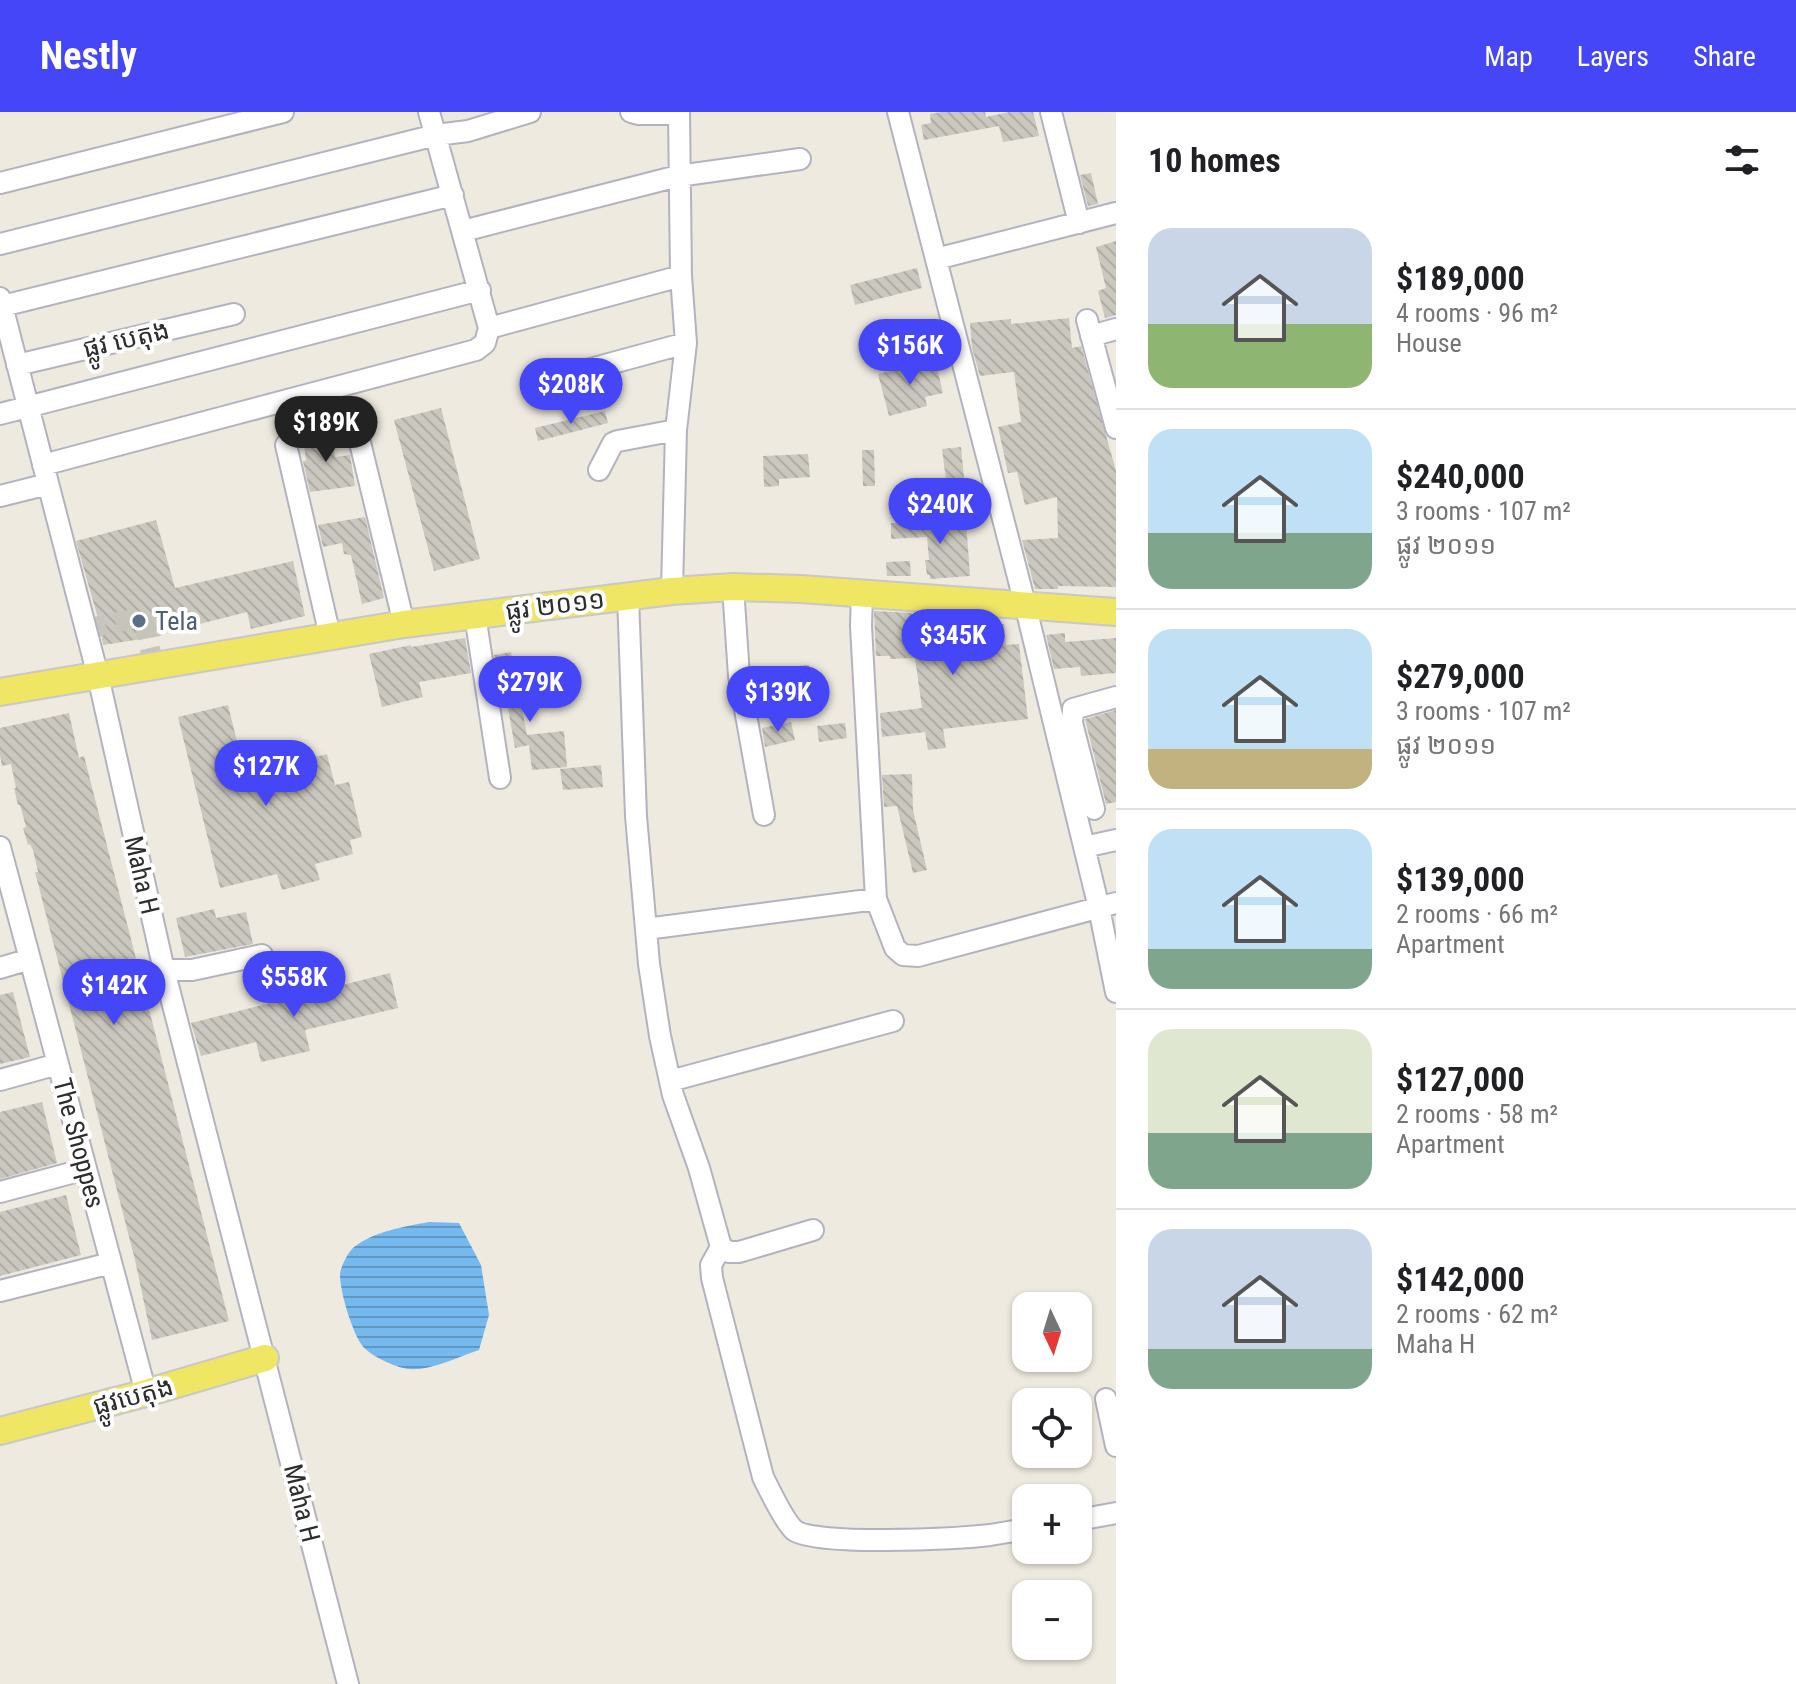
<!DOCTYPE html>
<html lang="en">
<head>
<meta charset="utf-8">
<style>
	body { margin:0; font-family:"Roboto Condensed","Noto Sans Khmer",sans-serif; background:#f2f2f2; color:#202124; height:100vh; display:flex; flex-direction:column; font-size:30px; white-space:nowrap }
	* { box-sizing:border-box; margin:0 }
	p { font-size:26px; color:#757577 }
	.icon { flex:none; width:44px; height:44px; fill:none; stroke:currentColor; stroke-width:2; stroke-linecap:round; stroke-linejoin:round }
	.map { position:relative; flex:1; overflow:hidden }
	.details { display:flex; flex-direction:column; background:#fff; width:680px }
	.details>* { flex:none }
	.needle { width:52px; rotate:176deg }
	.buttons { position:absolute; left:1012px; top:1180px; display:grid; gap:16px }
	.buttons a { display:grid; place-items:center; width:80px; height:80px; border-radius:16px; background:#fff; box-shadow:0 2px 6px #0004; font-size:40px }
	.price { position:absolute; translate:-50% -68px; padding:0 18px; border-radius:28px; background:#4446f8; color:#fff; font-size:26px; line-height:52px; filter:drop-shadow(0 2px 4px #0008) }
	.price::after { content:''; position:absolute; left:50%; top:48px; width:24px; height:18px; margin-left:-12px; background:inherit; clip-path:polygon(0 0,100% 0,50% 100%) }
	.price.active { background:#222; color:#fff }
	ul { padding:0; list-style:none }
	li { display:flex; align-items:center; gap:24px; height:200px; padding:0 32px }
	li+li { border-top:2px solid #e0e0e0 }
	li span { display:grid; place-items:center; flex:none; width:224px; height:160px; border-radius:24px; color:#555 }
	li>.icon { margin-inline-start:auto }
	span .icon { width:96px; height:96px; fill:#fffc; stroke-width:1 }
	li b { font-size:34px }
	h2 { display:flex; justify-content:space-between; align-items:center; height:96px; padding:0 32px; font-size:34px }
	header { display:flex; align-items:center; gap:48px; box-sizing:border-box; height:112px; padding:0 40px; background:#4446f8; color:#fff }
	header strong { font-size:38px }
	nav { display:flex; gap:44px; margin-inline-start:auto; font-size:28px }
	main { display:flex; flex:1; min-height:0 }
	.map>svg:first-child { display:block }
</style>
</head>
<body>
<header>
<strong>Nestly</strong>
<nav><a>Map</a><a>Layers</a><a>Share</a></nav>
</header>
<main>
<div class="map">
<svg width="1116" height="1572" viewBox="0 0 1116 1572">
	<defs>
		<pattern id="water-rules" width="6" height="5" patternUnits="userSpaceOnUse" patternTransform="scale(2)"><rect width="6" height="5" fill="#76b9ee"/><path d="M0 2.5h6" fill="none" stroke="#6197c1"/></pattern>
		<pattern id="building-back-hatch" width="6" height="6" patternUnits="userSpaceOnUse" patternTransform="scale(2)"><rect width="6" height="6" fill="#cac8be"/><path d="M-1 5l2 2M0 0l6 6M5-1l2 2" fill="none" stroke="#aeaca4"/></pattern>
	</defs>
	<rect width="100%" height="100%" fill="#eeeae0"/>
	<path fill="url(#water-rules)" d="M 429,1110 L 459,1111 L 481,1153 L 489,1203 L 479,1238 C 457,1245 432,1259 409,1257 C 396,1256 368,1243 361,1232 C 351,1216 340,1180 340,1162 C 341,1154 348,1140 354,1135 C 375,1119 403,1115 429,1110 Z"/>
	<path fill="url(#building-back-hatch)" d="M 941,0 L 985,0 L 986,5 L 1009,0 L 1033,0 L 1039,24 L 1003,30 L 999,14 L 924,28 L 921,13 L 931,11 L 930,2 Z
		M 1091,61 L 1098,92 L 1088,94 L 1080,63 Z
		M 1116,129 L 1116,203 L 1105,206 L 1098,179 L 1106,176 L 1096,135 Z
		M 917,156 L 922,176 L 855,193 L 850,173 Z
		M 1069,206 L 1072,236 L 1081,234 L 1116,359 L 1116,475 L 1058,474 L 1058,477 L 1035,477 L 1022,428 L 1058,426 L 1057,385 L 1025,393 L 1017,360 L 1008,361 L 998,315 L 1021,310 L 1014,260 L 980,264 L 972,236 L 970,211 L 1011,207 L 1011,212 Z
		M 935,248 L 943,281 L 925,285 L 927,294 L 889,304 L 878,262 Z
		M 441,296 L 480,447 L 434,459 L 394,308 Z
		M 605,299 L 608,311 L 538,329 L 535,316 Z
		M 332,320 L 335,345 L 350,343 L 355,374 L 310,380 L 303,349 L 306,349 L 303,323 Z
		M 961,335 L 966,386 L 919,391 L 917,371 L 946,368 L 942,337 Z
		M 862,338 L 874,338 L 875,374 L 863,374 Z
		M 808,342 L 810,365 L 779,367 L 779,374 L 764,375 L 763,344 Z
		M 365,405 L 384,486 L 362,492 L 351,443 L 344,442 L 342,431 L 323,435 L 318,413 Z
		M 156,408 L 175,476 L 293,449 L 305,504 L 251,517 L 247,500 L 160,522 L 161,524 L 103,533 L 99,510 L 76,429 Z
		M 966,409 L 970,464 L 930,467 L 930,463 L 927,463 L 925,448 L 929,448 L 927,425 L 891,427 L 891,411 Z
		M 910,449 L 911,464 L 887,464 L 886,450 Z
		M 874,499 L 912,501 L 912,529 L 935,526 L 933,510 L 954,508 L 955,518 L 1004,512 L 1006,533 L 1019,532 L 1028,607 L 943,617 L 946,636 L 928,638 L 925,620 L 882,625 L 880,601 L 922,596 L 915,546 L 890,547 L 890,544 L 876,544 Z
		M 1065,521 L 1065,530 L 1116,526 L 1116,561 L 1081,564 L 1080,555 L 1054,557 L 1046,523 Z
		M 465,526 L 471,561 L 419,570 L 423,585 L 382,595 L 369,542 L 411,533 L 411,535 Z
		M 511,540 L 527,623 L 564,619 L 567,655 L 532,658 L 529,633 L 515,636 L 501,556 L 496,557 L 494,543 Z
		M 809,553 L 812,577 L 780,581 L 777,556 Z
		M 228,593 L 246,666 L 304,650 L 303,648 L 327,642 L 335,673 L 349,670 L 362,725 L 350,728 L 353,742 L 315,752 L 320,768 L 282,778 L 277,762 L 220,776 L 178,605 Z
		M 1116,598 L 1116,690 L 1106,692 L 1085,607 Z
		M 69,601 L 79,646 L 84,644 L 229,1209 L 152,1228 L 135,1148 L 35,760 L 38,760 L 33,738 L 30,732 L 28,733 L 23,716 L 26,715 L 20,693 L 18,693 L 14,676 L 16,676 L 11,652 L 2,654 L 0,643 L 0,616 Z
		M 791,610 L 795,628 L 765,635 L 762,616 Z
		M 845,611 L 847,626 L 819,630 L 817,614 Z
		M 601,653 L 603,675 L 563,678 L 560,657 Z
		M 912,662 L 913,698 L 927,758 L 913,761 L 897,694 L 884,695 L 882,663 Z
		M 214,797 L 216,806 L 246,800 L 253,832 L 185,845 L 176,806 Z
		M 390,861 L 398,896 L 305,918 L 310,939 L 261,950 L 256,930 L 201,944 L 191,911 Z
		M 13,880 L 30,945 L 0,952 L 0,883 Z
		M 42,990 L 57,1051 L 0,1067 L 0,1000 Z
		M 66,1083 L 81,1143 L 0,1164 L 0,1100 Z"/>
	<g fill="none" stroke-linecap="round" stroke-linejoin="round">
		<path stroke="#c7c4bc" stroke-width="20" stroke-dasharray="20 10" stroke-linecap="butt" d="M 86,517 L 143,505 L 154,555"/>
		<defs>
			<path id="minor" d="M 631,0 L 638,2 L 679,2
				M 898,0 L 1025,492 L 1099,796 L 1116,880
				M 1051,0 L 1079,111
				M 0,71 L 283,0
				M 463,119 L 678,64 L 800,47
				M 0,132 L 436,23 L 468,19 L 530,0
				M 936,147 L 1116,101
				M 0,186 L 98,564 L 164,858 L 348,1572
				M 2,194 L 453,83
				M 1087,208 L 1116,316
				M 489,216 L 681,164
				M 1091,224 L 1116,217
				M 17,253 L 234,202
				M 539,271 L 686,231
				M 0,302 L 480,178
				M 356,314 L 404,512
				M 286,333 L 330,524
				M 43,353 L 476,238 L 485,231 L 489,216 L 429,0
				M 599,358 L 613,331 L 618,329 L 676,318
				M 0,384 L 48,372
				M 733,475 L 739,564 L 764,703
				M 672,479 L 676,318 L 686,231 L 681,164 L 679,0
				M 862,480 L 861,514 L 876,787 L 895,836 L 903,843 L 918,844 L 1116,791
				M 628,484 L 636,704 L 649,852 L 660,924 L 673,983 L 699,1056 L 721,1135 L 729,1140 L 739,1140 L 813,1118
				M 475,503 L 500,666
				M 1094,697 L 1072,611 L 1073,597 L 1116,585
				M 0,735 L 146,1281
				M 1084,735 L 1116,728
				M 646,817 L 876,787
				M 0,856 L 30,847
				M 164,858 L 192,858 L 262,843
				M 0,968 L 58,952
				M 670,969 L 893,909
				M 0,1080 L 86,1057
				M 721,1135 L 711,1153 L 712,1166 L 763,1365 C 769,1377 784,1409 794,1418 C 813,1434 960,1427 990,1423 C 1002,1421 1014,1419 1026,1417
				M 0,1179 L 111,1151
				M 1106,1287 L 1116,1334
				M 1078,1408 L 1116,1401"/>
			<path id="major" d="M 0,580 L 404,512 L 672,479 L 733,475 L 801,477 L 1116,500
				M 0,1319 L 146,1281 L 265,1246"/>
		</defs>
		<use href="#minor" stroke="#b3b3c0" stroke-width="24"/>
		<use href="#major" stroke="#c8c8c8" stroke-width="30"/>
		<use href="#minor" stroke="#fff" stroke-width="20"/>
		<use href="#major" stroke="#efe664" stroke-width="26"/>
	</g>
	<circle fill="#5c6f8a" stroke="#fff" stroke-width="3" cx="139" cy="509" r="8"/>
	<g text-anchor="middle" stroke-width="8" stroke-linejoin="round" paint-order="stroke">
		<g font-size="26" fill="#2d2d2d" stroke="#fff">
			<text transform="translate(126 227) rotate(-13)" y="9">ផ្លូវ បេតុង</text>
			<text transform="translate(555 493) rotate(-7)" y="9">ផ្លូវ ២០១១</text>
			<text transform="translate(142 763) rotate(77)" y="9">Maha H</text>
			<text transform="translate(79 1031) rotate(75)" y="9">The Shoppes</text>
			<text transform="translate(133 1284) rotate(-15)" y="9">ផ្លូវបេតុង</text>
			<text transform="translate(302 1391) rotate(76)" y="9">Maha H</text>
		</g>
		<g font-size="26" fill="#4e5e75" stroke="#fff" text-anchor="start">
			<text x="155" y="518">Tela</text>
		</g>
	</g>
</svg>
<div class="buttons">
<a><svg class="needle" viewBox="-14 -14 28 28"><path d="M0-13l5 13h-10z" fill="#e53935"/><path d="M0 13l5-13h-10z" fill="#757577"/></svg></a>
<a><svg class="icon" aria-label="locate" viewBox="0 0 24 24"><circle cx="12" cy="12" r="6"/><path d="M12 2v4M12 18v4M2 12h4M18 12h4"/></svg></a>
<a>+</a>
<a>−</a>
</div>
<b class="price" style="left:910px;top:275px">$156K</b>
<b class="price" style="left:571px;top:314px">$208K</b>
<b class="price active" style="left:326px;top:352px">$189K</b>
<b class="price" style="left:940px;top:434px">$240K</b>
<b class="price" style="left:953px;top:565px">$345K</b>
<b class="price" style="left:530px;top:612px">$279K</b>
<b class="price" style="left:778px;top:622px">$139K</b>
<b class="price" style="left:266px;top:696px">$127K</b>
<b class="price" style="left:294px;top:907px">$558K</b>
<b class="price" style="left:114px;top:915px">$142K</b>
</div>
<section class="details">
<h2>10 homes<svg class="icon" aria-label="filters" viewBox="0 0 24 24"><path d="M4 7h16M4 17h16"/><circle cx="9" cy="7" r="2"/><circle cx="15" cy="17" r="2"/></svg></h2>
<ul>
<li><span style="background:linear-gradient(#c9d6e8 60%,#8fb573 0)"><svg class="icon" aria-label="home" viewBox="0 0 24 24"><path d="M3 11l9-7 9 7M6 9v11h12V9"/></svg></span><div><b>$189,000</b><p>4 rooms · 96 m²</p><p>House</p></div></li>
<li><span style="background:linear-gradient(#bfe0f5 65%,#7fa58c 0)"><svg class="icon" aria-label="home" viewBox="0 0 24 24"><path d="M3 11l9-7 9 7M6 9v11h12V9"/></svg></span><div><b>$240,000</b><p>3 rooms · 107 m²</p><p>ផ្លូវ ២០១១</p></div></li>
<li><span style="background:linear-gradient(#bfe0f5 75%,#c2b280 0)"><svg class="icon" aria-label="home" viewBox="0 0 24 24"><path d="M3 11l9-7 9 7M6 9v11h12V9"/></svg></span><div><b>$279,000</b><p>3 rooms · 107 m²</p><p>ផ្លូវ ២០១១</p></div></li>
<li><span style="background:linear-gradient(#bfe0f5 75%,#7fa58c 0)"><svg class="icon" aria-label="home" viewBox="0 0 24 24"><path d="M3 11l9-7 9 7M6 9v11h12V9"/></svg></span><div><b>$139,000</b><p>2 rooms · 66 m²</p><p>Apartment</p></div></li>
<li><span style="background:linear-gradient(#dfe7d0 65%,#7fa58c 0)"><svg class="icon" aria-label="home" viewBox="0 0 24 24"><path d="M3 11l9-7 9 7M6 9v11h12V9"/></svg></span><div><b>$127,000</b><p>2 rooms · 58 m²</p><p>Apartment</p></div></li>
<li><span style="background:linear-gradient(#c9d6e8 75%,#7fa58c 0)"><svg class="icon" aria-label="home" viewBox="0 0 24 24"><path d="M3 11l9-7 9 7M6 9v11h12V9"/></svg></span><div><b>$142,000</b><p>2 rooms · 62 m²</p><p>Maha H</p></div></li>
</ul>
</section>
</main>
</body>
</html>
